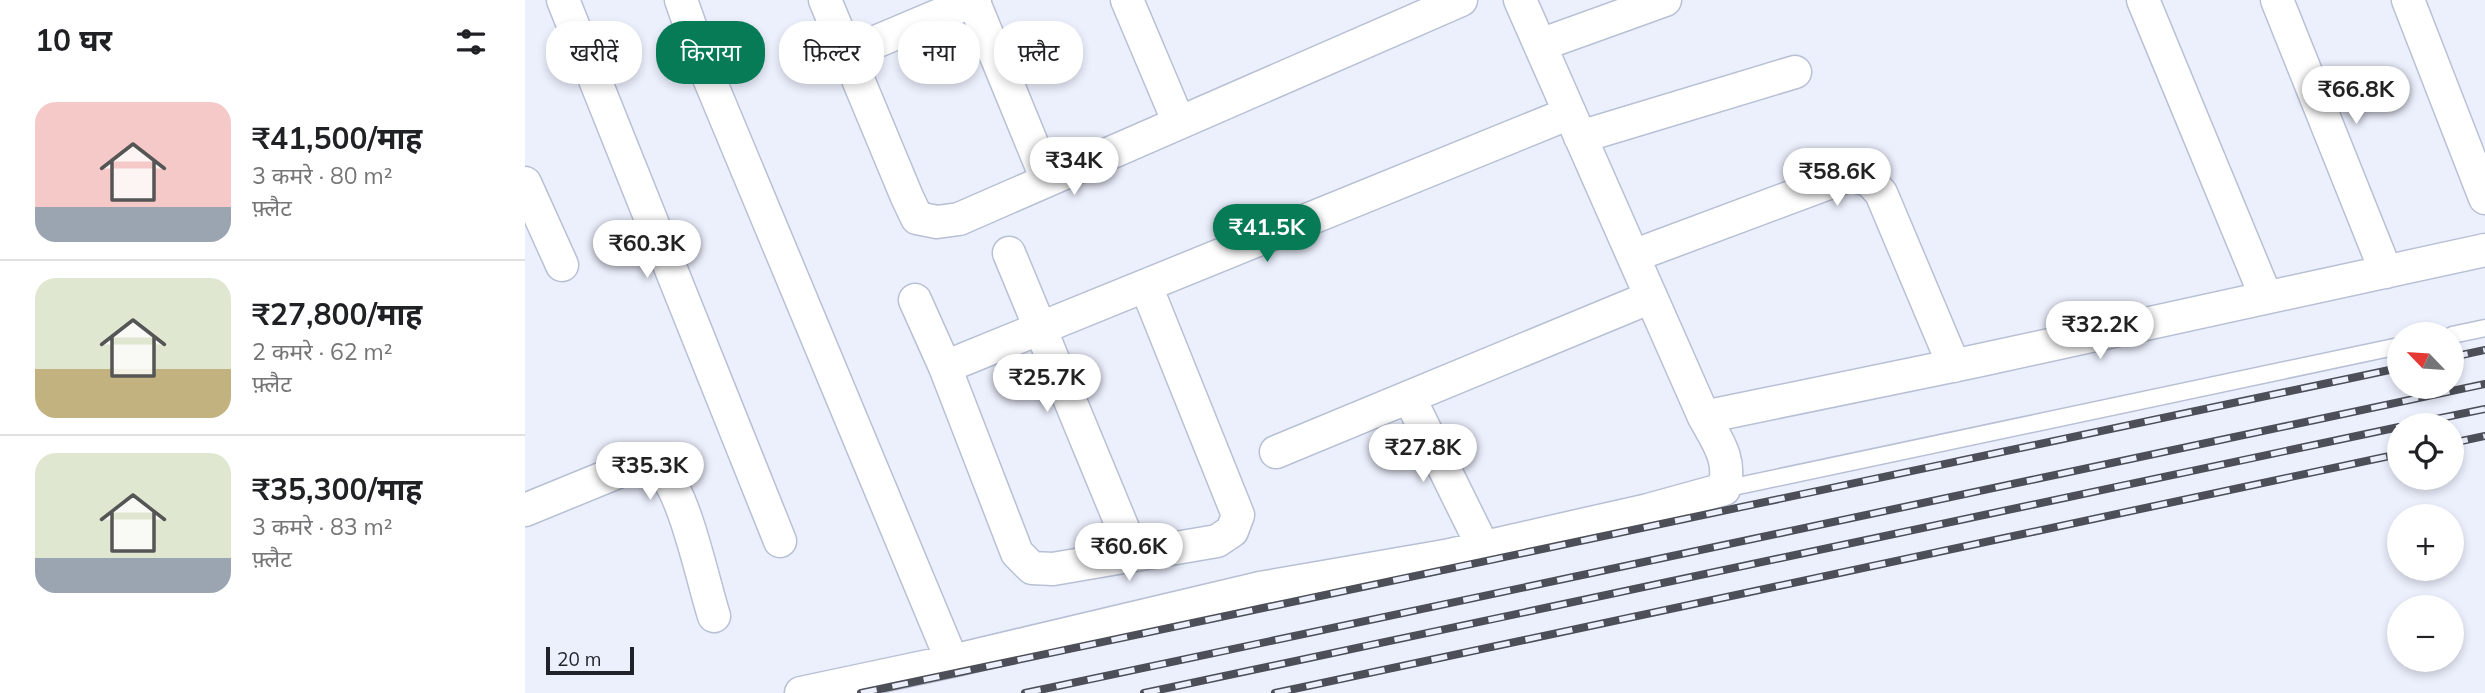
<!DOCTYPE html>
<html lang="hi">
<head>
<meta charset="utf-8">
<style>
	body { margin:0; font-family:Mulish,"Noto Sans Devanagari",sans-serif; background:#f6f6f6; color:#202124; height:100vh; display:flex; flex-direction:column; font-size:26px; white-space:nowrap }
	* { box-sizing:border-box; margin:0 }
	p { font-size:23px; color:#757577 }
	.icon { flex:none; width:38px; height:38px; fill:none; stroke:currentColor; stroke-width:2; stroke-linecap:round; stroke-linejoin:round }
	.map { position:relative; flex:1; overflow:hidden }
	.sheet { display:flex; flex-direction:column; background:#fff; width:525px }
	.sheet>* { flex:none }
	.banner { position:absolute; left:21px; top:21px; width:665px; height:63px; display:flex; gap:14px }
	.needle { width:46px; rotate:295deg }
	.buttons { position:absolute; left:1862px; top:322px; display:grid; gap:14px }
	.buttons a { display:grid; place-items:center; width:77px; height:77px; border-radius:50%; background:#fff; box-shadow:0 4px 10px #0003; font-size:35px }
	.scale { position:absolute; left:21px; bottom:18px; width:88px; box-sizing:border-box; padding-left:7px; border:4px solid #1f2229; border-top:0; font-size:19px; line-height:24px; white-space:nowrap; color:#1f2229; -webkit-text-stroke:5px #ecf0fd; paint-order:stroke }
	.price { position:absolute; translate:-50% -60px; padding:0 16px; border-radius:24px; background:#fff; color:#222; font-size:23px; line-height:46px; filter:drop-shadow(0 2px 4px #0008) }
	.price::after { content:''; position:absolute; left:50%; top:42px; width:21px; height:16px; margin-left:-10px; background:inherit; clip-path:polygon(0 0,100% 0,50% 100%) }
	.price.current { background:#077a56; color:#fff }
	ul { padding:0; list-style:none }
	li { display:flex; align-items:center; gap:21px; height:175px; padding:0 35px }
	li+li { border-top:2px solid #e0e0e0 }
	li span { display:grid; place-items:center; flex:none; width:196px; height:140px; border-radius:21px; color:#555 }
	li>.icon { margin-inline-start:auto }
	span .icon { width:84px; height:84px; fill:#fffc; stroke-width:1 }
	li b { font-size:30px }
	h2 { display:flex; justify-content:space-between; align-items:center; height:84px; padding:0 35px; font-size:30px }
	.chip { padding:0 24px; border-radius:28px; background:#fff; box-shadow:0 4px 10px #0003; font-size:24px; line-height:63px }
	.chip.current { background:#077a56; color:#fff }
	main { display:flex; flex:1; min-height:0 }
	.map>svg:first-child { display:block }
</style>
</head>
<body>
<main>
<section class="sheet">
<h2>10 घर<svg class="icon" aria-label="filters" viewBox="0 0 24 24"><path d="M4 7h16M4 17h16"/><circle cx="9" cy="7" r="2"/><circle cx="15" cy="17" r="2"/></svg></h2>
<ul>
<li><span style="background:linear-gradient(#f6c9c9 75%,#9aa5b1 0)"><svg class="icon" aria-label="home" viewBox="0 0 24 24"><path d="M3 11l9-7 9 7M6 9v11h12V9"/></svg></span><div><b>₹41,500/माह</b><p>3 कमरे · 80 m²</p><p>फ़्लैट</p></div></li>
<li><span style="background:linear-gradient(#dfe7d0 65%,#c2b280 0)"><svg class="icon" aria-label="home" viewBox="0 0 24 24"><path d="M3 11l9-7 9 7M6 9v11h12V9"/></svg></span><div><b>₹27,800/माह</b><p>2 कमरे · 62 m²</p><p>फ़्लैट</p></div></li>
<li><span style="background:linear-gradient(#dfe7d0 75%,#9aa5b1 0)"><svg class="icon" aria-label="home" viewBox="0 0 24 24"><path d="M3 11l9-7 9 7M6 9v11h12V9"/></svg></span><div><b>₹35,300/माह</b><p>3 कमरे · 83 m²</p><p>फ़्लैट</p></div></li>
</ul>
</section>
<div class="map">
<svg width="1960" height="693" viewBox="0 0 1960 693">
	<rect width="100%" height="100%" fill="#ecf0fd"/>
	<g fill="none" stroke-linecap="round" stroke-linejoin="round">
		<defs>
			<path id="service" d="M 1927,335 L 1960,328
				M 1199,489 L 1874,346"/>
			<path id="minor" d="M 38,0 L 255,541
				M 156,0 L 181,71 L 427,661
				M 300,0 L 382,197 L 392,218 L 412,222 L 434,219 L 936,0
				M 448,0 L 522,180
				M 602,0 L 654,123
				M 1618,0 L 1741,297
				M 1752,0 L 1861,272
				M 1883,0 L 1960,198
				M 1015,45 L 1140,0
				M 322,54 L 450,0
				M 1055,137 L 1270,72
				M 0,183 L 37,265
				M 484,253 L 609,555
				M 1108,256 L 1325,175 L 1344,180 L 1356,193 L 1429,366
				M 390,300 L 420,367 L 492,553 L 507,568 L 528,569 L 692,541 L 707,531 L 713,515 L 621,286
				M 420,367 L 1045,113
				M 884,397 L 958,547
				M 1179,417 L 1451,361 L 1960,250
				M 751,452 L 1126,297
				M 0,510 L 110,465 C 122,466 131,468 140,476 C 160,496 179,585 189,616
				M 276,693 L 427,661 L 735,588 L 920,556 L 1123,510 L 1199,489 C 1207,460 1193,442 1179,417 L 995,0"/>
		</defs>
		<use href="#service" stroke="#b8c0d4" stroke-width="19"/>
		<use href="#minor" stroke="#b8c0d4" stroke-width="35"/>
		<use href="#service" stroke="#fff" stroke-width="16"/>
		<use href="#minor" stroke="#fff" stroke-width="32"/>
		<defs>
			<path id="rail" d="M 1927,357 L 1960,350
				M 1882,425 L 1960,409
				M 1927,443 L 1960,436
				M 336,693 L 1874,368
				M 500,693 L 1960,384
				M 619,693 L 1874,427
				M 750,693 L 1874,454"/>
		</defs>
		<use href="#rail" stroke="#4c4f57" stroke-width="8"/>
		<use href="#rail" stroke="#ecf0fd" stroke-width="5" stroke-dasharray="16" stroke-linecap="butt"/>
	</g>
</svg>
<div class="buttons">
<a><svg class="needle" viewBox="-14 -14 28 28"><path d="M0-13l5 13h-10z" fill="#e53935"/><path d="M0 13l5-13h-10z" fill="#757577"/></svg></a>
<a><svg class="icon" aria-label="locate" viewBox="0 0 24 24"><circle cx="12" cy="12" r="6"/><path d="M12 2v4M12 18v4M2 12h4M18 12h4"/></svg></a>
<a>+</a>
<a>−</a>
</div>
<div class="scale">20 m</div>
<b class="price" style="left:1831px;top:126px">₹66.8K</b>
<b class="price" style="left:549px;top:197px">₹34K</b>
<b class="price" style="left:1312px;top:208px">₹58.6K</b>
<b class="price current" style="left:742px;top:264px">₹41.5K</b>
<b class="price" style="left:122px;top:280px">₹60.3K</b>
<b class="price" style="left:1575px;top:361px">₹32.2K</b>
<b class="price" style="left:522px;top:414px">₹25.7K</b>
<b class="price" style="left:898px;top:484px">₹27.8K</b>
<b class="price" style="left:125px;top:502px">₹35.3K</b>
<b class="price" style="left:604px;top:583px">₹60.6K</b>
<div class="banner">
<a class="chip">खरीदें</a>
<a class="chip current">किराया</a>
<a class="chip">फ़िल्टर</a>
<a class="chip">नया</a>
<a class="chip">फ़्लैट</a>
</div>
</div>
</main>
</body>
</html>
